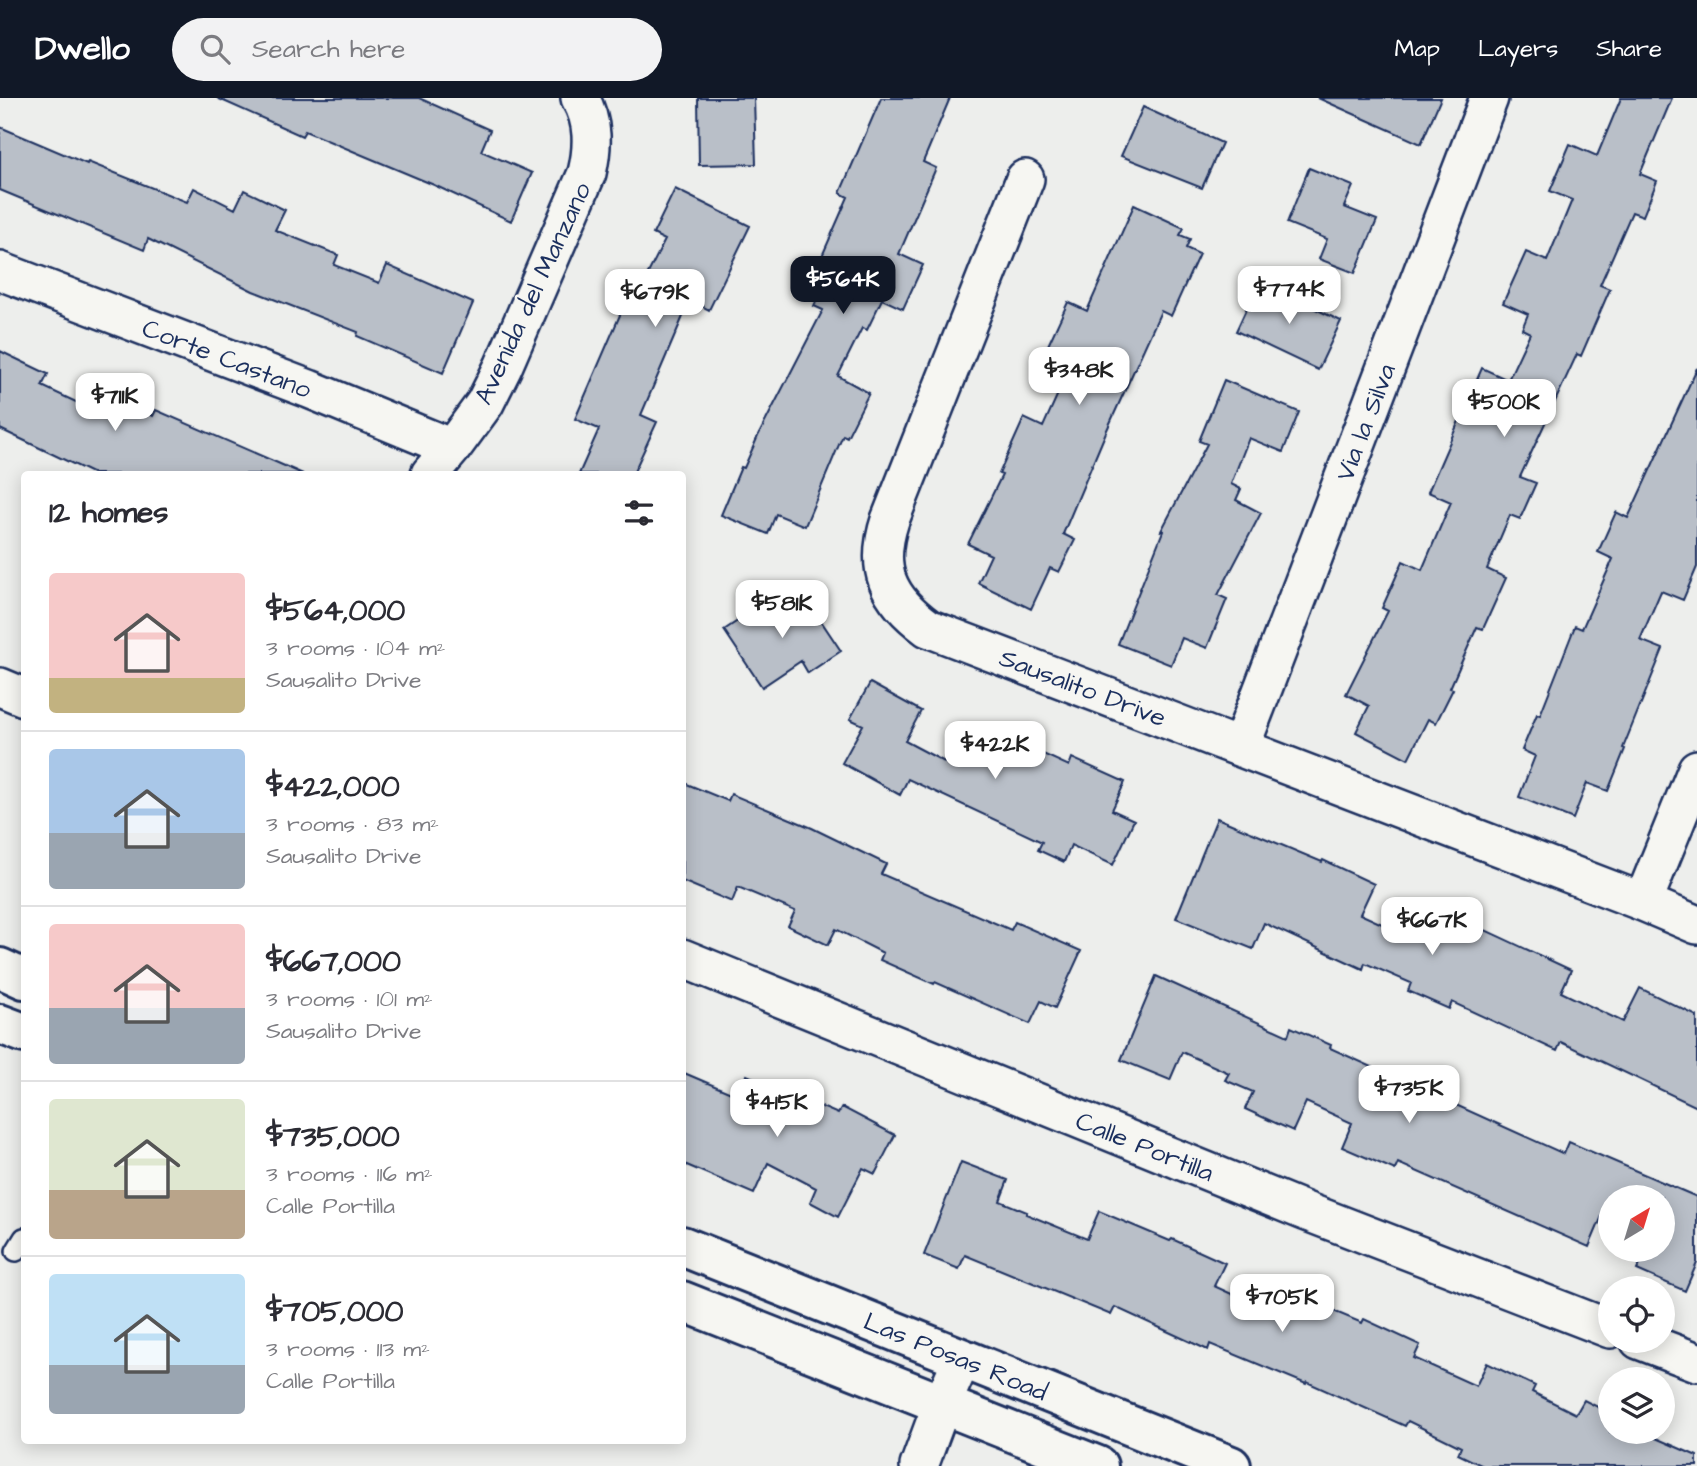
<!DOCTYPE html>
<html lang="en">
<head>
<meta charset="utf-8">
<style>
	body { margin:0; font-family:"Architects Daughter",sans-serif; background:#f2f2f3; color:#2b2b33; height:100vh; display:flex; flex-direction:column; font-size:26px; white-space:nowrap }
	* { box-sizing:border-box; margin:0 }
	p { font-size:23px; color:#7c7c81 }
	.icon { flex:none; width:38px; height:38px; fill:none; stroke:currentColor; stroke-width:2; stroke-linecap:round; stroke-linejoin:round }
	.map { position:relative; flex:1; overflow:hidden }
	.drawer { position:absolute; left:21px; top:373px; width:665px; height:973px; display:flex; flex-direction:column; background:#fff; border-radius:7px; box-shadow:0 4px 18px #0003 }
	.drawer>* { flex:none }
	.needle { width:46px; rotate:38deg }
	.buttons { position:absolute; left:1598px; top:1087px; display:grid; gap:14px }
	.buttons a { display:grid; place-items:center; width:77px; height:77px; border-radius:50%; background:#fff; box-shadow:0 4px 18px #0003; font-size:35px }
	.price { position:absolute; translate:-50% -60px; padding:0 16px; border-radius:14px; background:#fff; color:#222; font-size:23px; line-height:46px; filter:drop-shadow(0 2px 4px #0008) }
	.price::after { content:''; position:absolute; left:50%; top:42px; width:21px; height:16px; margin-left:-10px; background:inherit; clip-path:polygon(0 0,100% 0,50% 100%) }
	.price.current { background:#111827; color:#fff }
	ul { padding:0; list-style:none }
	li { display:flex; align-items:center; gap:21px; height:175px; padding:0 28px }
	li+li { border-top:2px solid #e1e1e2 }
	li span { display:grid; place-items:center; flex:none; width:196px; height:140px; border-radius:7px; color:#555 }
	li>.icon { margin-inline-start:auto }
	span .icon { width:84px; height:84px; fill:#fffc; stroke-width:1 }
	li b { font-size:30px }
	h2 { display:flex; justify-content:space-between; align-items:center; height:84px; padding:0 28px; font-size:30px }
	header { display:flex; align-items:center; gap:42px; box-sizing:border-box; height:98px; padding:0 35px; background:#111827; color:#fff }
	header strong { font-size:33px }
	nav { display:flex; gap:38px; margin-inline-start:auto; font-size:24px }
	.search { width:490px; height:63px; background:#f2f2f3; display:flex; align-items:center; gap:18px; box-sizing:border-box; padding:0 24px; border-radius:38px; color:#7c7c81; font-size:26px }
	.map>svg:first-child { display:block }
</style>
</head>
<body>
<header>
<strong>Dwello</strong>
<div class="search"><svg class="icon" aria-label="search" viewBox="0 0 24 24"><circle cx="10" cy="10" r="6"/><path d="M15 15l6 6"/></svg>Search here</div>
<nav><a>Map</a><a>Layers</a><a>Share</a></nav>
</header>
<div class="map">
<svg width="1697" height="1368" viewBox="0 0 1697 1368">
	<rect width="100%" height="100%" fill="#edeeec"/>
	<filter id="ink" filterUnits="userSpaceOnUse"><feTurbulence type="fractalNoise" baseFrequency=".0143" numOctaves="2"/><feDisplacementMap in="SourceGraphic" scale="14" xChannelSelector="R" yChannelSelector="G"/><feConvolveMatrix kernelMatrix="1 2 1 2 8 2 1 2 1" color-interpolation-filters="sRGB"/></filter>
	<g filter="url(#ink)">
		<path fill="#b9bfc8" stroke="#1b2f5e" stroke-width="2" d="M 217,0 L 419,0 L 490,32 L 481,53 L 532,75 L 511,123 L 434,87 L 305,33 L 302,38 Z
			M 698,0 L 754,0 L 756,66 L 699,67 Z
			M 881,0 L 950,0 L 923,64 L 936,70 L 899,156 L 923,167 L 903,211 L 882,201 L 867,232 L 862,230 L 838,278 L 869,295 L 847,339 L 843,337 L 805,428 L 776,416 L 768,436 L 721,417 L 741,369 L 744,370 L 758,338 L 823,212 L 814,208 L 831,170 L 819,165 L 848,99 L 840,95 Z
			M 1318,0 L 1441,0 L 1421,46 Z
			M 1621,0 L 1672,0 L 1640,76 L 1657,83 L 1643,118 L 1632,114 L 1600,187 L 1610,191 L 1581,258 L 1577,256 L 1520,379 L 1536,385 L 1520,421 L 1510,417 L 1487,471 L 1506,480 L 1483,531 L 1477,529 L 1450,590 L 1453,591 L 1436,625 L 1428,621 L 1408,661 L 1356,634 L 1369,608 L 1346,596 L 1388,513 L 1382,510 L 1403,463 L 1422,472 L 1451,404 L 1428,394 L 1482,270 L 1508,282 L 1530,235 L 1522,231 L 1528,216 L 1503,205 L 1526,154 L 1547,163 L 1572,102 L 1550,93 L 1570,46 L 1597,58 Z
			M 1143,9 L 1222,45 L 1202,90 L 1121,58 Z
			M 0,29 L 87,66 L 88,64 L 187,104 L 194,90 L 235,111 L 244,92 L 285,112 L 275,132 L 338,157 L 334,167 L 379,185 L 387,167 L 473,205 L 443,275 L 357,238 L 358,234 L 253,193 L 148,141 L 144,152 L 0,92 Z
			M 1309,70 L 1353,88 L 1344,109 L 1377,122 L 1355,175 L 1319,161 L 1327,141 L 1287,125 Z
			M 675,91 L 750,128 L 709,212 L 690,202 L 641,317 L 657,324 L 633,376 L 579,376 L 599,331 L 575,321 L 629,196 L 636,199 L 665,142 L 653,136 Z
			M 1134,107 L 1184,130 L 1180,137 L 1190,141 L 1186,150 L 1199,156 L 1171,218 L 1161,213 L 1106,334 L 1063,436 L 1075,442 L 1059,474 L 1050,470 L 1031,511 L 978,485 L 991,457 L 968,446 L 1002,377 L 999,376 L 1024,320 L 1043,329 L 1070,269 L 1044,256 L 1068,204 L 1087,213 Z
			M 1267,188 L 1341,223 L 1318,272 L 1236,233 L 1256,190 L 1264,193 Z
			M 0,253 L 48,276 L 42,288 L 97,314 L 105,295 L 153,318 L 156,312 L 303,376 L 94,376 L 0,331 Z
			M 1697,270 L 1697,469 L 1683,502 L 1661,493 L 1640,542 L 1663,551 L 1623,650 L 1625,651 L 1608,693 L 1587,685 L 1573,721 L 1519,699 L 1535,658 L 1522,652 L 1537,616 L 1540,617 L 1575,528 L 1582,531 L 1613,461 L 1598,454 L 1616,414 L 1628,420 Z
			M 1224,282 L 1299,314 L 1283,354 L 1249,340 L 1231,386 L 1241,391 L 1236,402 L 1261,415 L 1218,497 L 1227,501 L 1207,550 L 1182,540 L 1171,567 L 1118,546 L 1163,433 L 1161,433 L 1207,346 L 1199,343 Z
			M 774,499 L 786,516 L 807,502 L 841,553 L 808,575 L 801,563 L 762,589 L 724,532 Z
			M 870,585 L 921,613 L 905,643 L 954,669 L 963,649 L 977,656 L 989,631 L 1069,668 L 1072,660 L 1125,684 L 1112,712 L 1134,722 L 1113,767 L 1071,747 L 1064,764 L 1038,752 L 1042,744 L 908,681 L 900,697 L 842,665 L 863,627 L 850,621 Z
			M 682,684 L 728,703 L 731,696 L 812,730 L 886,766 L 881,776 L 1011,832 L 1015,824 L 1081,853 L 1055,910 L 1041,903 L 1030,926 L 935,884 L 934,886 L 880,862 L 883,855 L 836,831 L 828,847 L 788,828 L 795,813 L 738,789 L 732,804 L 682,783 Z
			M 1217,720 L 1322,764 L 1323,762 L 1374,786 L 1360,816 L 1406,837 L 1409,829 L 1426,836 L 1438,810 L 1571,872 L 1561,894 L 1623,924 L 1640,890 L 1697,918 L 1697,1009 L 1561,944 L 1557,953 L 1452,904 L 1449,911 L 1408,893 L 1411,885 L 1365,865 L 1363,871 L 1264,825 L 1253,851 L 1176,820 Z
			M 1156,878 L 1288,938 L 1291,929 L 1331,947 L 1330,950 L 1564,1056 L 1569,1044 L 1697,1099 L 1697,1165 L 1685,1193 L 1637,1172 L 1646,1152 L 1662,1152 L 1662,1099 L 1610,1099 L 1589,1149 L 1398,1065 L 1395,1072 L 1342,1049 L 1352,1025 L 1306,1004 L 1293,1033 L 1245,1011 L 1253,994 L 1225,982 L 1229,975 L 1182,954 L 1170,982 L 1121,962 Z
			M 682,974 L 738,998 L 747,977 L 838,1016 L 842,1009 L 895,1037 L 875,1076 L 863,1070 L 838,1119 L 810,1104 L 816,1090 L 768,1065 L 754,1096 L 682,1065 Z
			M 961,1064 L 1008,1082 L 1000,1103 L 1027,1114 L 1026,1116 L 1087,1141 L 1099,1113 L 1170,1143 L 1172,1141 L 1225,1165 L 1214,1188 L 1271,1214 L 1281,1191 L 1362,1225 L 1364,1221 L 1420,1247 L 1414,1260 L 1476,1288 L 1487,1265 L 1535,1288 L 1532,1294 L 1576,1316 L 1584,1302 L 1610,1315 L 1610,1334 L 1642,1334 L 1697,1358 L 1697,1368 L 1483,1368 L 1458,1356 L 1461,1349 L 1408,1323 L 1405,1328 L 1307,1284 L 1306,1286 L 1210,1246 L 1208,1252 L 1115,1209 L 1111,1217 L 965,1157 L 959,1171 L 924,1157 Z"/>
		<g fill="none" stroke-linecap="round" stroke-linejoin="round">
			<defs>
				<path id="service" d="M 16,1153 L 24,1140"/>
				<path id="minor" d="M 1025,81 L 890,422 C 874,471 887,500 928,530 L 1643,804 L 1697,827
					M 0,173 L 309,291 L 452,350
					M 430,376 L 452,350 L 485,305 L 503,269 L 587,75 C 593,49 594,24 580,0
					M 0,589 L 24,599
					M 1241,648 L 1489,0
					M 1643,804 L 1697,671
					M 682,860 L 1305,1113 L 1610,1231
					M 1639,1242 L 1697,1264
					M 919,1368 L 942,1306 L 962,1261"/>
				<path id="secondary" d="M 0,870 L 24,881
					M 0,926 L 24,935
					M 682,1148 L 1231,1368
					M 682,1203 L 1098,1368"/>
			</defs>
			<use href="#service" stroke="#1b2f5e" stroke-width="24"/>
			<use href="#minor" stroke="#1b2f5e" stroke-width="42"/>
			<use href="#secondary" stroke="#1b2f5e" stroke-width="44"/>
			<use href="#service" stroke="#f6f6f2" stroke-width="19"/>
			<use href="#minor" stroke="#f6f6f2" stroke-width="37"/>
			<use href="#secondary" stroke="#f6f6f2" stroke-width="38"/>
		</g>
	</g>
	<g text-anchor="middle" stroke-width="5" stroke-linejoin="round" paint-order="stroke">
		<g font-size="26" fill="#1b2f5e" stroke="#f6f6f2">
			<text transform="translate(532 195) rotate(-65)" y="9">Avenida del Manzano</text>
			<text transform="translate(227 260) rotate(21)" y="9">Corte Castano</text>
			<text transform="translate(1365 324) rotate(-69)" y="9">Via la Silva</text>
			<text transform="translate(1083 589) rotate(21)" y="9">Sausalito Drive</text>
			<text transform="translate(1145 1048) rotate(22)" y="9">Calle Portilla</text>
			<text transform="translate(956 1258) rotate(22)" y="9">Las Posas Road</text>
		</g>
	</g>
</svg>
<div class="buttons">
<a><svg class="needle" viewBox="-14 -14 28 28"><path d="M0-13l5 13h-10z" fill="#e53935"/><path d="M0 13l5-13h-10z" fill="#7c7c81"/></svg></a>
<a><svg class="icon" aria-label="locate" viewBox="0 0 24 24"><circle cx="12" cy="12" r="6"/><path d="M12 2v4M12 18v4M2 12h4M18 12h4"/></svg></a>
<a><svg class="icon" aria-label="layers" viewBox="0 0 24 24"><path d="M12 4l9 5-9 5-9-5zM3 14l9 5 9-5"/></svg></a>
</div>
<b class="price current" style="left:843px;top:218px">$564K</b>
<b class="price" style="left:1289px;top:228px">$774K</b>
<b class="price" style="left:655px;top:231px">$679K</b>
<b class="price" style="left:1079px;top:309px">$348K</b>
<b class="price" style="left:115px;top:335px">$711K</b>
<b class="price" style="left:1504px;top:341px">$500K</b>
<b class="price" style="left:782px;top:542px">$581K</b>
<b class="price" style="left:995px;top:683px">$422K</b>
<b class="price" style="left:1432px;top:859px">$667K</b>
<b class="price" style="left:1409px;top:1027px">$735K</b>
<b class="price" style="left:777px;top:1041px">$415K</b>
<b class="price" style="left:1282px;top:1236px">$705K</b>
<section class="drawer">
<h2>12 homes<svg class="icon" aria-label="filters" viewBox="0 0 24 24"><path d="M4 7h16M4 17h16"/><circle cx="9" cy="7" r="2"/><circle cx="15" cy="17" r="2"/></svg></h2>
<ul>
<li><span style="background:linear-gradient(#f6c9c9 75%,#c2b280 0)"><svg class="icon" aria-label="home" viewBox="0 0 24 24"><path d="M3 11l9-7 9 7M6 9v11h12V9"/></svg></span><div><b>$564,000</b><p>3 rooms · 104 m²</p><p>Sausalito Drive</p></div></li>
<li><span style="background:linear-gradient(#a9c7e8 60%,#9aa5b1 0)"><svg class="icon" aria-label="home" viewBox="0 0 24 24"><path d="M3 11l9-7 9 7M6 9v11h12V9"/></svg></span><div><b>$422,000</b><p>3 rooms · 83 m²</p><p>Sausalito Drive</p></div></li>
<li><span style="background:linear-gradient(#f6c9c9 60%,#9aa5b1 0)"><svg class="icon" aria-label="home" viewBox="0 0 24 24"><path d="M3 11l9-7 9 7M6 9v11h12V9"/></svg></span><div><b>$667,000</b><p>3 rooms · 101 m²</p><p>Sausalito Drive</p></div></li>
<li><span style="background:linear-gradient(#dfe7d0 65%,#b9a48a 0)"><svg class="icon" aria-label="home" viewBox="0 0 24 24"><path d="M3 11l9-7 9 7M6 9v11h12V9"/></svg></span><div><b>$735,000</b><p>3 rooms · 116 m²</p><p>Calle Portilla</p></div></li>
<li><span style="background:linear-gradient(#bfe0f5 65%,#9aa5b1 0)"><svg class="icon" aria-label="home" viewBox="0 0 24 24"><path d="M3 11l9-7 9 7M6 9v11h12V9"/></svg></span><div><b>$705,000</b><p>3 rooms · 113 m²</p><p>Calle Portilla</p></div></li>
</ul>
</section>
</div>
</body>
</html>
